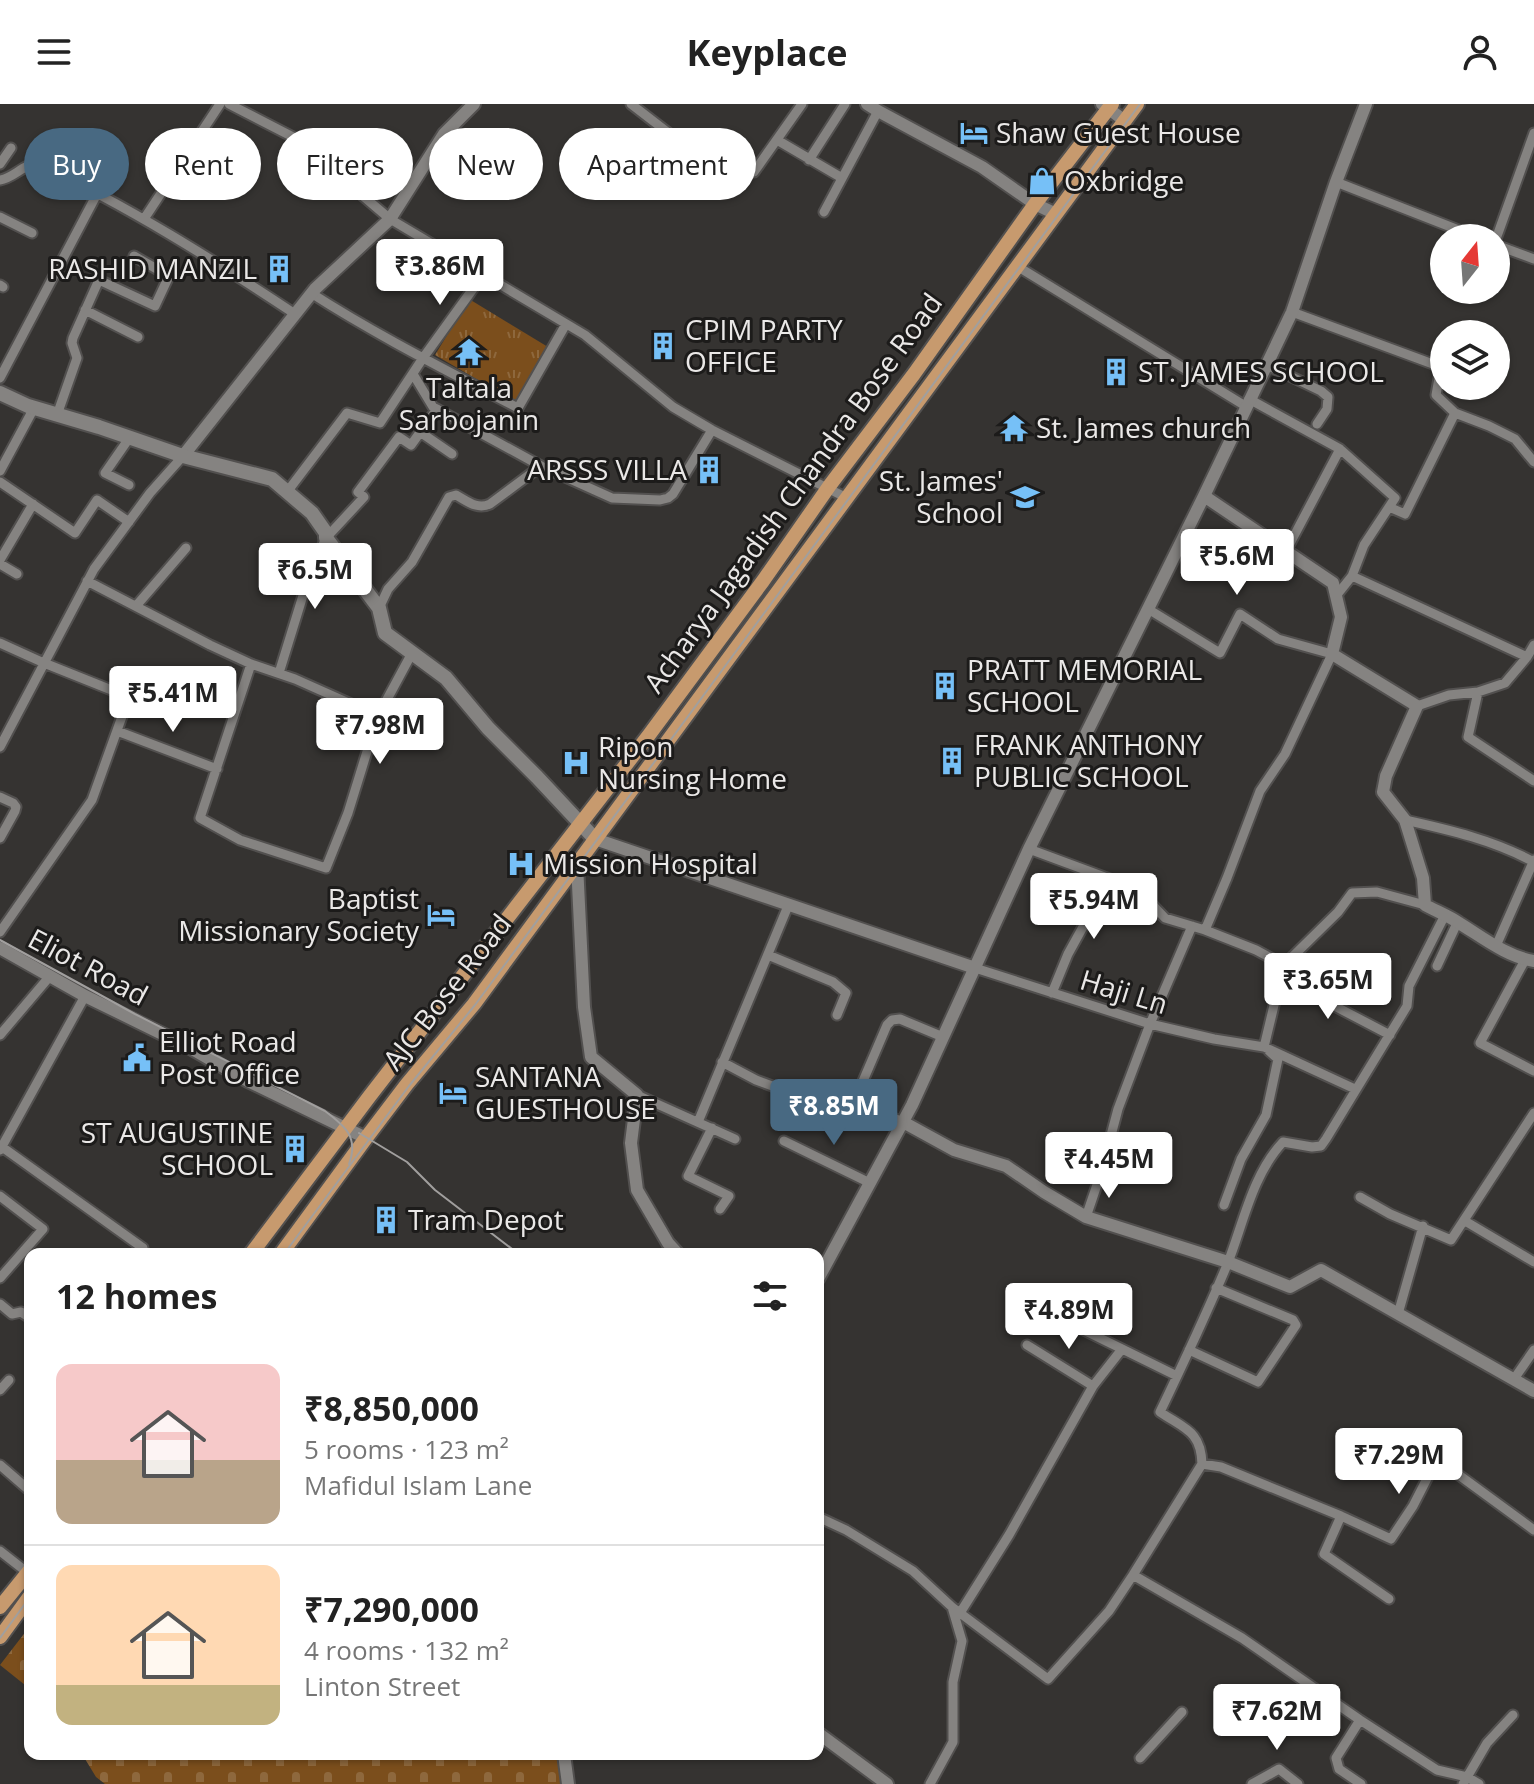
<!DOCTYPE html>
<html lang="en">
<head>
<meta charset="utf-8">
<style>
	body { margin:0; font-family:"Open Sans",sans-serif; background:#f6f6f6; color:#222; height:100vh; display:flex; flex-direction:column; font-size:30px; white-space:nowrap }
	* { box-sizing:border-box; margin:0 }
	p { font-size:26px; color:#767676 }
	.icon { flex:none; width:44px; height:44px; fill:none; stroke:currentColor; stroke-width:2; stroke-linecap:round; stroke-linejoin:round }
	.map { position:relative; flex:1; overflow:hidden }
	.panel { position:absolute; left:24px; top:1144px; width:800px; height:512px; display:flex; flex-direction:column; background:#fff; border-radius:16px; box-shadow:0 2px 6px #0004 }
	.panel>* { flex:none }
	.guide { position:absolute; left:24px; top:24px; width:800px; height:72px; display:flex; gap:16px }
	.needle { width:52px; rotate:17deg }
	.buttons { position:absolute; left:1430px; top:120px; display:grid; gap:16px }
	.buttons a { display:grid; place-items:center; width:80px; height:80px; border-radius:50%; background:#fff; box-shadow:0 2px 6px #0004; font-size:40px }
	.price { position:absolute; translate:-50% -68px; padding:0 18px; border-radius:8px; background:#fff; color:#222; font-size:26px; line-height:52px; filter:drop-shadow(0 2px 4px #0008) }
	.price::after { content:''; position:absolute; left:50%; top:48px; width:24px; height:18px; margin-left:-12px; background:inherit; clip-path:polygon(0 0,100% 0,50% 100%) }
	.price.current { background:#486982; color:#fff }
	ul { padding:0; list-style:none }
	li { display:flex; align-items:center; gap:24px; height:200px; padding:0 32px }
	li+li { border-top:2px solid #e0e0e0 }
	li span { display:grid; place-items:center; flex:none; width:224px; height:160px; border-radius:16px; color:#555 }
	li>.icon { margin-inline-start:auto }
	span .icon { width:96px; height:96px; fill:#fffc; stroke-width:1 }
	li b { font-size:34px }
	h2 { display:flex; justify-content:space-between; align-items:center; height:96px; padding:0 32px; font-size:34px }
	.pill { padding:0 28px; border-radius:36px; background:#fff; box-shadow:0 2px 6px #0004; font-size:28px; line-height:72px }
	.pill.current { background:#486982; color:#fff }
	header { display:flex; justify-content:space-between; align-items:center; height:104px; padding:0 32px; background:#fff; font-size:36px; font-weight:700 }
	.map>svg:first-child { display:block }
</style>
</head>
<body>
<header><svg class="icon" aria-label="menu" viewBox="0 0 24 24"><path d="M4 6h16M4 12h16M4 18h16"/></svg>Keyplace<svg class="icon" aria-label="person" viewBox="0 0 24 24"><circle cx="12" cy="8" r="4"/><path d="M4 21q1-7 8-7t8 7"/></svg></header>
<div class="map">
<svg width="1534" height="1680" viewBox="0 0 1534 1680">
	<defs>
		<pattern id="cemetery-stones" width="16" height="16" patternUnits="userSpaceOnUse" patternTransform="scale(2)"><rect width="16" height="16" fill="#7b4e1c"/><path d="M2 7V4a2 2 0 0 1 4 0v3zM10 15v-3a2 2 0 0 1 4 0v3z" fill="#8e683d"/></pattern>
		<pattern id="park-tufts" width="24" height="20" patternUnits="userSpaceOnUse" patternTransform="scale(2)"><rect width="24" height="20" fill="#7b4e1c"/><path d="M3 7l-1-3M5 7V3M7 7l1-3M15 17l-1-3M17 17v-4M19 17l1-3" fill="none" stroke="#8e683d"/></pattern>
	</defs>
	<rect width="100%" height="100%" fill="#353331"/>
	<path fill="url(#cemetery-stones)" d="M 30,1522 L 30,1585 L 0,1561 Z
		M 82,1650 L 566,1650 L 570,1680 L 105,1680 L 96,1673 Z"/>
	<path fill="url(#park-tufts)" d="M 469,195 L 548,243 L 516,298 L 435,251 Z"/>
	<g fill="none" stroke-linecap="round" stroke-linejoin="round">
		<defs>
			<path id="minor" d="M 229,0 L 295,34 L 390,115 L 585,231 L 673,303 L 712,326 L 847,394
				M 631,0 L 675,34 L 714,55 L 754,68 L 802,0
				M 777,36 L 842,74
				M 809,56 L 845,0
				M 0,60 L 11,44
				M 0,76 C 14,74 24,59 38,60 C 128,102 212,155 295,210
				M 1336,78 L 1479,134
				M 824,108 L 878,7
				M 0,113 L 32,129
				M 144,115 L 220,0
				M 1496,135 L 1534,29
				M 1496,141 L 1534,155
				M 1017,162 L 1247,303
				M 0,181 L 3,183
				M 311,189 C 378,232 448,267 518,304 L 566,220
				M 85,206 L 138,233
				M 1292,208 L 1441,263 L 1436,291 L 1455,309 L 1489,322 L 1515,335 L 1534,358
				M 1267,261 L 1321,287 L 1328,293 L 1327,305 L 1317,320
				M 413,270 L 433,303 L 541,362
				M 0,274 L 97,90
				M 1249,295 L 1340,345 L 1395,394 L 1364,441 L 1352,472 L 1336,492
				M 57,311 L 77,254 L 72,239 L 73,234 L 98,178 L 101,177 L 155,202 L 169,172 L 134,152
				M 420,328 L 452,350
				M 0,367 L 34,304
				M 0,378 L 75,429 L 97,396 L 129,418
				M 129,381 L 105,369 L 130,333
				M 287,388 L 347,309 L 380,319 L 423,254 L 483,171
				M 1389,403 L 1405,410 L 1455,309
				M 1286,447 L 1340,345
				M 0,456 L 33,400
				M 0,460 L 17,470
				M 1352,472 L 1527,553
				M 87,477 L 210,541 L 251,560 L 295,575 L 378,612
				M 136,502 L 186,444
				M 379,504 L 388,485 L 412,458 L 449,393 L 456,391 C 467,397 477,406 490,400 L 541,362 L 612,394 L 660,396 L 668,394 L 673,390 L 712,326
				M 1148,505 L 1220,549 L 1240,510 L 1278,535 L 1332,550 L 1285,650 L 1260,687 L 1227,774 L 1205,826
				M 0,539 L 44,559 L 129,593 L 92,696 L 0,828
				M 251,560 L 200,714 L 240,736 L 326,764 L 348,709 L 378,612 L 412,549
				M 279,569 L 309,472 L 326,434 L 364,393 L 358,388 L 399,333 L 411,341 L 437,305
				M 1478,588 L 1468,633 L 1534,677
				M 1417,602 L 1449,591 L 1478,588 L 1505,579 L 1527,553 L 1534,541
				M 117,627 L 217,665
				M 0,643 L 94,465 L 150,389 L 183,352
				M 0,693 L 13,699 L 16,703 L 15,707 L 0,734
				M 1405,716 C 1450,726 1493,736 1534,758
				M 1029,745 L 1118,778 L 1145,793 L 1165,814 L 1205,826 L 1256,846 L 1284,861
				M 1496,842 L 1534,756
				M 768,851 L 833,878 L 846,889 L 837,911
				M 1525,856 L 1480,939 L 1534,967
				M 1284,861 L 1338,808 L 1352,789 L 1377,788 L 1425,801
				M 1437,862 L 1458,817
				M 975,864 L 1150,920 L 1214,935 L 1264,943 L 1355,985
				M 1281,874 L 1390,931
				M 1052,889 L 1068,850 L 1094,803 L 1104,773
				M 0,931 L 50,872
				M 1264,943 L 1282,868
				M 722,958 L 756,976 L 805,994 L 825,990 L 854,998 L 903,1018
				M 637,991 L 735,1035
				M 854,998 L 887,921 L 892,916 L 900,915 L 943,933
				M 698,1018 L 788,802
				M 712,1024 L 688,1072 L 729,1092 L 720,1105
				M 784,1037 L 870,1079
				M 2,1043 L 143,1144
				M 0,1046 L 85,892
				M 0,1092 L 43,1125 L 0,1174
				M 1360,1093 L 1390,1110 L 1451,1136 L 1534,1009
				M 1224,1101 L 1241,1055 L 1266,1011 L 1278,955 L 1269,947
				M 1086,1113 L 1101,1069 L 1118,1005 L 1150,920 L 1192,822
				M 1465,1117 L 1534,1158
				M 0,1200 L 12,1210 L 21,1208 L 30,1214
				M 1047,1208 L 1177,1272
				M 1398,1210 L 1423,1122
				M 1027,1241 L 1093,1282
				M 1189,1246 L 1258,1278 L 1296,1221 L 1293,1216 L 1216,1184
				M 1514,1275 L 1534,1246
				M 0,1286 L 9,1276
				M 1202,1360 C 1201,1327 1185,1325 1160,1308 C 1183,1260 1206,1211 1227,1161 C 1243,1121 1252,1071 1283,1038 L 1312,1043 L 1321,1042 L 1326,1035 L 1407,902 L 1409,882 L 1445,811
				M 0,1361 L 30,1387
				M 1341,1412 L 1324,1450 L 1389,1495
				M 818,1413 L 846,1426 L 913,1467 L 952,1503 L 1048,1575 L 1109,1507 L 1133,1471 L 1202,1360 L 1221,1363 L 1341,1412 L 1391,1435 L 1413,1402 L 1437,1355 L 1534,1426
				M 0,1447 L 28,1469
				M 1133,1471 L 1242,1534 L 1360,1616 L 1437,1666 L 1467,1673 L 1479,1680
				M 960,1509 L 1009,1431 L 1093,1282 L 1122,1245
				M 1360,1616 L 1336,1654 L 1339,1665 L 1361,1680
				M 1140,1654 L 1182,1608
				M 930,1680 L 953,1638 L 953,1578 L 962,1537 L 952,1503
				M 1252,1680 L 1279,1665 L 1298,1680
				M 1463,1680 L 1487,1639 L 1513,1611"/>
			<path id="tertiary" d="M 867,0 L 878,7 L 982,63 L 1035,100 L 1056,110
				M 1102,0 L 1125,17
				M 183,352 L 315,185 L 390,115 L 444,30 L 474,0
				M 1204,392 L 1333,479 L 1341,513 L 1332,550 L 1417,602 L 1386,672 L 1383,688 L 1405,716 L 1423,774 L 1425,801 C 1436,807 1449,812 1459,819 C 1482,833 1507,853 1534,857
				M 595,735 L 975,864
				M 577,760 L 584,903 L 591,953 L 637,991 L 631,1039 L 637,1086 L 668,1139 L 678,1150
				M 0,844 L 85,892 L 187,942 L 248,977 L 366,1034
				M 903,1018 L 954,1046 L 1006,1062 L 1044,1088 L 1086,1113 L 1228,1158 L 1290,1183 L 1321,1166 L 1534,1287
				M 818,1175 L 912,1001 L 1029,745 L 1204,392 L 1292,208 L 1336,78 L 1366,0
				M 818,1629 L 887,1680
				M 564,1650 L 568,1680"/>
			<path id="secondary" d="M 0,289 L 28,302 L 99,323 L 183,352 L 272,375 L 312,409 L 326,429 L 326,434 L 379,504 L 385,529 L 446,574 L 488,624 L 537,673 L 595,735"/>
			<path id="primary" d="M 251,1150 L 369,993 L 649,631 L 763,477 L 830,381 L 914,270 L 1035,100 L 1112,0
				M 281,1150 L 366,1034 L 407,980 L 474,900 L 577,760 L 1137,0
				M 0,1503 L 30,1466
				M 0,1533 L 30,1492"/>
		</defs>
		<use href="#minor" stroke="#52504f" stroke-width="13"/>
		<use href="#tertiary" stroke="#52504f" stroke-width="16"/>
		<use href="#secondary" stroke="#52504f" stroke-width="18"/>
		<use href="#primary" stroke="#52504f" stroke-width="18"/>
		<use href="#minor" stroke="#858381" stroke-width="9"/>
		<use href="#tertiary" stroke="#858381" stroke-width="12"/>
		<use href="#secondary" stroke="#858381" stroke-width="14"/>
		<use href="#primary" stroke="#c79a6e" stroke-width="14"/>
		<path stroke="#a19f9e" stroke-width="2" d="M 0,836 L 135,910 L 325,1007 C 345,1022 359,1033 349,1060
			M 359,1029 L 407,1058 L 435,1086 L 516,1148 L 517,1150
			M 284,1150 L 409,982 L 475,901 L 1140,0
			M 0,1534 L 30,1493"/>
	</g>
	<defs>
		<symbol id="hotel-bare" viewBox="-9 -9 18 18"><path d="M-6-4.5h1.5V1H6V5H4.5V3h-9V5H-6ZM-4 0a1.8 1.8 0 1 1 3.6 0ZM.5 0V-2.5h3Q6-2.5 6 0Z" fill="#76c0f7" stroke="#1c1b1a" stroke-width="2.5" paint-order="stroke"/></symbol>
		<symbol id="shop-bare" viewBox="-9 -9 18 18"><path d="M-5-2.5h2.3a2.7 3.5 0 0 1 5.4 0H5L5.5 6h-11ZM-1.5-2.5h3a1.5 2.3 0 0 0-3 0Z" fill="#76c0f7" stroke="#1c1b1a" stroke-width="2.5" paint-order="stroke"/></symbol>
		<symbol id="building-bare" viewBox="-9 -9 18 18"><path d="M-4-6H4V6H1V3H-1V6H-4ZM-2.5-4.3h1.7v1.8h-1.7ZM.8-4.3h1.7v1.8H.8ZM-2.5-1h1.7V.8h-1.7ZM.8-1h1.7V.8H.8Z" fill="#76c0f7" stroke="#1c1b1a" stroke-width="2.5" paint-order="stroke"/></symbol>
		<symbol id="temple-bare" viewBox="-9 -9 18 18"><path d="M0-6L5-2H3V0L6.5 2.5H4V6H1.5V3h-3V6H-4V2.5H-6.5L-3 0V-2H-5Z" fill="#76c0f7" stroke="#1c1b1a" stroke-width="2.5" paint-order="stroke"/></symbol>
		<symbol id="school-bare" viewBox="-9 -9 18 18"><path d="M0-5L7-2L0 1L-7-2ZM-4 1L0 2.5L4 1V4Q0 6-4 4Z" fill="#76c0f7" stroke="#1c1b1a" stroke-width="2.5" paint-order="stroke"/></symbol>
		<symbol id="hospital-bare" viewBox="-9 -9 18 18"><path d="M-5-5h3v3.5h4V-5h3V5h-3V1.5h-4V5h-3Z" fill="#76c0f7" stroke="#1c1b1a" stroke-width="2.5" paint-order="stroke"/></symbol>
		<symbol id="civic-bare" viewBox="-9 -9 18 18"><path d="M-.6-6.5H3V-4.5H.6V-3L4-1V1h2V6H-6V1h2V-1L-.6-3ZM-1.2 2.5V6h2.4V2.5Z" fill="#76c0f7" stroke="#1c1b1a" stroke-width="2.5" paint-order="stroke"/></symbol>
	</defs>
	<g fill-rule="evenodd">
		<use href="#hotel-bare" x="954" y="9" width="40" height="40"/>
		<use href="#shop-bare" x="1022" y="57" width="40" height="40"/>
		<use href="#building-bare" x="259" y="145" width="40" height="40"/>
		<use href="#building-bare" x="643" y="222" width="40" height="40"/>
		<use href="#temple-bare" x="449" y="228" width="40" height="40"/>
		<use href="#building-bare" x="1096" y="248" width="40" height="40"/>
		<use href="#temple-bare" x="994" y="304" width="40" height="40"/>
		<use href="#building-bare" x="689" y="346" width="40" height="40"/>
		<use href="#school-bare" x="1005" y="373" width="40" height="40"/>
		<use href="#building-bare" x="925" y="562" width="40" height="40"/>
		<use href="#building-bare" x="932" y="637" width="40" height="40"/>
		<use href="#hospital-bare" x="556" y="639" width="40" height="40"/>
		<use href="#hospital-bare" x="501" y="740" width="40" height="40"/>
		<use href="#hotel-bare" x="421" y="791" width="40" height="40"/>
		<use href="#civic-bare" x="117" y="934" width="40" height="40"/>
		<use href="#hotel-bare" x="433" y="969" width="40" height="40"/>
		<use href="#building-bare" x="275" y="1025" width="40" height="40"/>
		<use href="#building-bare" x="366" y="1096" width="40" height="40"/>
	</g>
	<g text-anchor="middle" stroke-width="6" stroke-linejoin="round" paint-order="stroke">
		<g font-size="28" fill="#eae8e7" stroke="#1c1b1a" text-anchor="start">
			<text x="996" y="39">Shaw Guest House</text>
			<text x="1064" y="87">Oxbridge</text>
			<text x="257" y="175" text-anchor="end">RASHID MANZIL</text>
			<text x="685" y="236">CPIM PARTY<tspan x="685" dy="32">OFFICE</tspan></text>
			<text x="1138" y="278">ST. JAMES SCHOOL</text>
			<text x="469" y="294" text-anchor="middle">Taltala<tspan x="469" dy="32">Sarbojanin</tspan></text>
			<text x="1036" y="334">St. James church</text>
			<text x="687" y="376" text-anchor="end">ARSSS VILLA</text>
			<text x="1003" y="387" text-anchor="end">St. James'<tspan x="1003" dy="32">School</tspan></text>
			<text x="967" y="576">PRATT MEMORIAL<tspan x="967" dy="32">SCHOOL</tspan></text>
			<text x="974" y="651">FRANK ANTHONY<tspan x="974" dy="32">PUBLIC SCHOOL</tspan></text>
			<text x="598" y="653">Ripon<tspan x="598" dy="32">Nursing Home</tspan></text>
			<text x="543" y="770">Mission Hospital</text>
			<text x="419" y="805" text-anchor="end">Baptist<tspan x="419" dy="32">Missionary Society</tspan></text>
			<text x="159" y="948">Elliot Road<tspan x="159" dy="32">Post Office</tspan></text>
			<text x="475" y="983">SANTANA<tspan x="475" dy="32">GUESTHOUSE</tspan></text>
			<text x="273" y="1039" text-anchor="end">ST AUGUSTINE<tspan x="273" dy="32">SCHOOL</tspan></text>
			<text x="408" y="1126">Tram Depot</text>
		</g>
		<g font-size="28" fill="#eae8e7" stroke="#1c1b1a">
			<text transform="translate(793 389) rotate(-54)" y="10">Acharya Jagadish Chandra Bose Road</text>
			<text transform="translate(88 863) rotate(28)" y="10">Eliot Road</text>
			<text transform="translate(447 888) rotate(-52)" y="10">AJC Bose Road</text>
			<text transform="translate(1124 888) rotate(17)" y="10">Haji Ln</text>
		</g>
	</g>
</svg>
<div class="buttons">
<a><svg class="needle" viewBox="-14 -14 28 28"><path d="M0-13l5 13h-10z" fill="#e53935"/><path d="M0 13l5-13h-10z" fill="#767676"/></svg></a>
<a><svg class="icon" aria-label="layers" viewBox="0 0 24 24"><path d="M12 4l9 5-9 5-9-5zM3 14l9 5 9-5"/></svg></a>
</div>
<b class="price" style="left:440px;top:203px">₹3.86M</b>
<b class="price" style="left:1237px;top:493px">₹5.6M</b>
<b class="price" style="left:315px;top:507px">₹6.5M</b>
<b class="price" style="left:173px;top:630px">₹5.41M</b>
<b class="price" style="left:380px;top:662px">₹7.98M</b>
<b class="price" style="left:1094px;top:837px">₹5.94M</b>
<b class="price" style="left:1328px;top:917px">₹3.65M</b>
<b class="price current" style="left:834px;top:1043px">₹8.85M</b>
<b class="price" style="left:1109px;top:1096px">₹4.45M</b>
<b class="price" style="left:1069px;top:1247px">₹4.89M</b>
<b class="price" style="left:1399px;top:1392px">₹7.29M</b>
<b class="price" style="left:1277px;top:1648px">₹7.62M</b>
<div class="guide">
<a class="pill current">Buy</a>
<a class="pill">Rent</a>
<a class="pill">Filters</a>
<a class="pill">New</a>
<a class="pill">Apartment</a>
</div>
<section class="panel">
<h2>12 homes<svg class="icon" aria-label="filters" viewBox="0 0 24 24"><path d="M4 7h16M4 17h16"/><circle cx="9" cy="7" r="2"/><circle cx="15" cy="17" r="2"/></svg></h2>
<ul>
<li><span style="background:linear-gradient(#f6c9c9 60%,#b9a48a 0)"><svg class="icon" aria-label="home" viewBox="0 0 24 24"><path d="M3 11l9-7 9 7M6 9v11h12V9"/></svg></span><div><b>₹8,850,000</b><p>5 rooms · 123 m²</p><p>Mafidul Islam Lane</p></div></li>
<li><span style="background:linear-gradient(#ffd9b3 75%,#c2b280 0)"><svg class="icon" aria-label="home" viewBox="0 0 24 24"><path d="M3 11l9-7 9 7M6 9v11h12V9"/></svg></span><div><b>₹7,290,000</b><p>4 rooms · 132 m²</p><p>Linton Street</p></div></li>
</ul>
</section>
</div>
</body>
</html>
